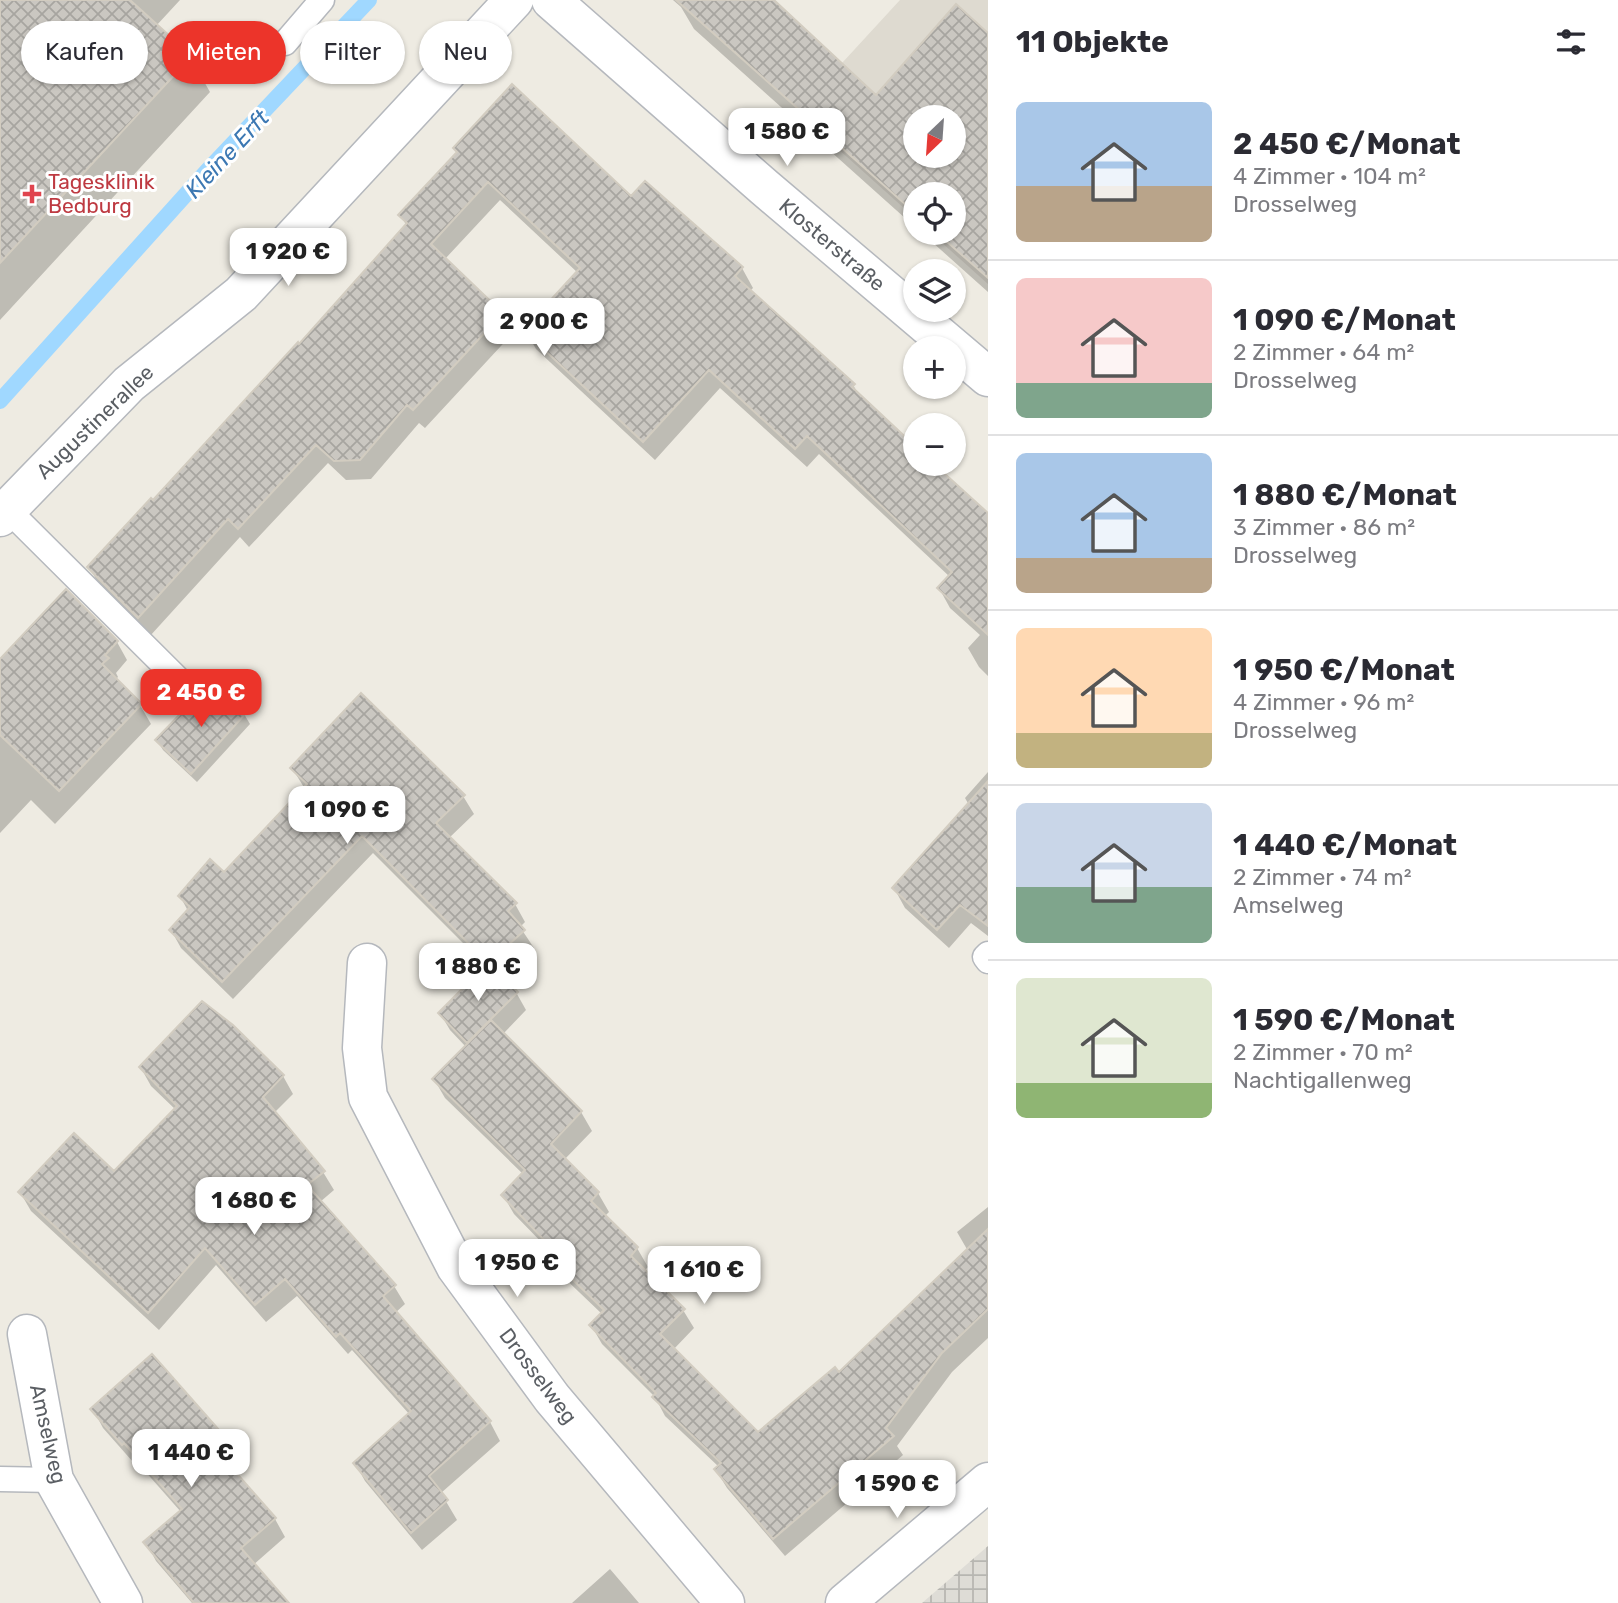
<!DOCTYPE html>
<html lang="de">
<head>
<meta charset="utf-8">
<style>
	body { margin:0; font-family:Rubik,sans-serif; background:#f7f7f7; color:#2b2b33; height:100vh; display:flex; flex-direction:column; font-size:26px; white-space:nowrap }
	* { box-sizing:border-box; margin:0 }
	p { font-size:23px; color:#7c7c81 }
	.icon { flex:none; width:38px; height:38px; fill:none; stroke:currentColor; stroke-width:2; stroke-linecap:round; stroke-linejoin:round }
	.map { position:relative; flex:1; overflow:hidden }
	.details { display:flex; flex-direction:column; background:#fff; width:630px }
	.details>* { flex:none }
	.banner { position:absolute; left:21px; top:21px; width:665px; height:63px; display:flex; gap:14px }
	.needle { width:46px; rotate:205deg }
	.tools { position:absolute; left:903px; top:105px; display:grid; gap:14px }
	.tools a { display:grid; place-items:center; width:63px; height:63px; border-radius:50%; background:#fff; box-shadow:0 2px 5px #0004; font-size:35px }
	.price { position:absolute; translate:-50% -60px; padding:0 16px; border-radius:14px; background:#fff; color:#222; font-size:23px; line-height:46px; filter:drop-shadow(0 2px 4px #0008) }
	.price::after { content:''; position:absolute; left:50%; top:42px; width:21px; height:16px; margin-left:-10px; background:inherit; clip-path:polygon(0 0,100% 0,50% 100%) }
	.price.active { background:#ec342a; color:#fff }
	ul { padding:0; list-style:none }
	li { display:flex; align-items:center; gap:21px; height:175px; padding:0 28px }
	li+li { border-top:2px solid #e1e1e2 }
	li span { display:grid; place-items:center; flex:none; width:196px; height:140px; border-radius:10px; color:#555 }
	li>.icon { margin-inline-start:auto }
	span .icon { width:84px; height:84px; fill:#fffc; stroke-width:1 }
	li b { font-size:30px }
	h2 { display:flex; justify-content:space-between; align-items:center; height:84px; padding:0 28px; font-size:30px }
	.chip { padding:0 24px; border-radius:32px; background:#fff; box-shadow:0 2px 5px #0004; font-size:24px; line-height:63px }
	.chip.active { background:#ec342a; color:#fff }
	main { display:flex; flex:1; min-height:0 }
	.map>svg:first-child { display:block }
</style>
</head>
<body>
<main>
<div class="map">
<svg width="988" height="1603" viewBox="0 0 988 1603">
	<defs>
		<pattern id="industrial-grid" width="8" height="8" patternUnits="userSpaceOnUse" patternTransform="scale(1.75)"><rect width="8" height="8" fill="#dedcd6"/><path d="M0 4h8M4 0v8" fill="none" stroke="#b7b6b1"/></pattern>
		<pattern id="building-cross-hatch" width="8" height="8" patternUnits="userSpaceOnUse" patternTransform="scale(1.75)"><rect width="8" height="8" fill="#cac7c1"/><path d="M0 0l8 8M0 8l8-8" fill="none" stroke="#a7a5a0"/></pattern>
	</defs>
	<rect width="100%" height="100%" fill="#eeebe2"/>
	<path fill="url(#industrial-grid)" d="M 988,1546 L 988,1603 L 922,1603 Z"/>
	<path fill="#dedad0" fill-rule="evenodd" d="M 900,0 L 988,0 L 988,284 L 931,233 L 954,233 L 954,194 L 915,194 L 915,218 L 797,112 ZM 915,117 L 954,117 L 954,156 L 915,156 Z"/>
	<path fill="#0003" fill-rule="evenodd" d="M 0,0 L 180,0 L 156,26 L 190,57 L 210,92 L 0,320 Z
		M 673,0 L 771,0 L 876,97 L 988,36 L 988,292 L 922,233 L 954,233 L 954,194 L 915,194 L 915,227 L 694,29 L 681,7 ZM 915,117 L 954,117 L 954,156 L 915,156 Z
		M 455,149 L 631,198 L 742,268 L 753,288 L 750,291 L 853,385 L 861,398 L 915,448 L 915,464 L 932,464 L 988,515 L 988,676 L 979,667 L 968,648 L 980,635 L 950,608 L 939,588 L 950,577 L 819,454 L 807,467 L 720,388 L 655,460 L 536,349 L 525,330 L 578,273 L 500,200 L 445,259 L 502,314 L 513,333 L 425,428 L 419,423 L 371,479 L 346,480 L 328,463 L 249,547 L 240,537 L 150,636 L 100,586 L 89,567 L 300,346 L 407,226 L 400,215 L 458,154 Z
		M 117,642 L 127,660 L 116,673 L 118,677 L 115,680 L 140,705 L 151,724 L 55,824 L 31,800 L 0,833 L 0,661 Z
		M 244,714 L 250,724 L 197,782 L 163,750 L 157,740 Z
		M 292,768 L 463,796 L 474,814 L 449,838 L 515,904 L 525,922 L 520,927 L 534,948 L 501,979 L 517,994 L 526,1010 L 503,1034 L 581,1112 L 592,1131 L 564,1160 L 598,1193 L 609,1212 L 605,1216 L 637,1248 L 648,1267 L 644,1271 L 683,1310 L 694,1328 L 673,1350 L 758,1434 L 839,1375 L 968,1251 L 957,1232 L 988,1207 L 988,1338 L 952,1372 L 897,1446 L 903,1455 L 785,1556 L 727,1488 L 716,1470 L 719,1467 L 665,1416 L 655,1397 L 602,1344 L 591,1325 L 602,1314 L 556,1270 L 546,1251 L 548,1249 L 514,1214 L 503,1195 L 523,1174 L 445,1098 L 434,1079 L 466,1047 L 450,1030 L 440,1013 L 487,967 L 373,853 L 233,999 L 181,948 L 171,930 L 188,911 L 180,896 L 224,874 L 305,789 Z
		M 988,772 L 988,936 L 971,923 L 949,948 L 905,908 L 894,888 L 969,805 L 965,798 Z
		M 141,1068 L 283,1076 L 293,1094 L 274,1113 L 323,1172 L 334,1190 L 320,1202 L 394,1286 L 405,1304 L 395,1313 L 490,1422 L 500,1441 L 441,1493 L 457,1520 L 422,1550 L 365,1481 L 355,1463 L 410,1415 L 352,1350 L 348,1354 L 297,1296 L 266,1322 L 216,1265 L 159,1330 L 31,1211 L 20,1192 L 114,1173 L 176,1110 L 151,1086 Z
		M 152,1357 L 226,1440 L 237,1459 L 228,1466 L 275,1519 L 285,1537 L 253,1565 L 286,1603 L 192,1603 L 156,1561 L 146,1542 L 181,1512 L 136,1461 L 133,1462 L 103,1428 L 93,1409 Z
		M 610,1569 L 639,1603 L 572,1603 Z"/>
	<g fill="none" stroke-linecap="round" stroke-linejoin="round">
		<path stroke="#a0d8ff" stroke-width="16" d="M 0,401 L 206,172 L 369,0"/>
	</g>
	<path fill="url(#building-cross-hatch)" stroke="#d2ccc0" stroke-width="2" fill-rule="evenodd" d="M 0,0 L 130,0 L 192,56 L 0,263 Z
		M 676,0 L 774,0 L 876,95 L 956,4 L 988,33 L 988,278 L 937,233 L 954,233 L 954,194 L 915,194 L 915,213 ZM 915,117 L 954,117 L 954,156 L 915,156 Z
		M 512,84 L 631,196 L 645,181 L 743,267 L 735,276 L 855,384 L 852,387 L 915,446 L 915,464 L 934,464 L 988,513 L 988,635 L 937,588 L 952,572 L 807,436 L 795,449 L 709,370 L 643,442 L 523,330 L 580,268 L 488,182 L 431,244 L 503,313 L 413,410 L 407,405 L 360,460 L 334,461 L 316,445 L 238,529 L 228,519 L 138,618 L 87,567 L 151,498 L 153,500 L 298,342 L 299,344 L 407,223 L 398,215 L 457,152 L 453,148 Z
		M 66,589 L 118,641 L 105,655 L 109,658 L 102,664 L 142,704 L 59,791 L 0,735 L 0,659 Z
		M 216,685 L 246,713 L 191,774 L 155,740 L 189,705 L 192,708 Z
		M 361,693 L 465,795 L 436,823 L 517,903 L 508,911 L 525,930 L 488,963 L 362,836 L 222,982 L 169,930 L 190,907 L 178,896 L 210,859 L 224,872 L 307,784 L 290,768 Z
		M 988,781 L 988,926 L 960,905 L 937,930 L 892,888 Z
		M 488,963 L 518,992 L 467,1043 L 438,1013 Z
		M 202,1001 L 233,1025 L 284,1075 L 263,1097 L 325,1171 L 307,1185 L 396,1285 L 383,1296 L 491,1421 L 429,1476 L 448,1500 L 411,1533 L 353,1463 L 411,1411 L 340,1333 L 336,1337 L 285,1279 L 255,1305 L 205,1248 L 148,1313 L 18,1192 L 74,1133 L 114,1171 L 177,1106 L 139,1067 Z
		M 491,1020 L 582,1111 L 551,1144 L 599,1192 L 591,1201 L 638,1247 L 631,1256 L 685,1309 L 660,1334 L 758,1432 L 835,1367 L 839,1372 L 988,1229 L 988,1309 L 942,1353 L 886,1428 L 894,1436 L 773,1539 L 714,1469 L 721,1463 L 652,1397 L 656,1393 L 589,1325 L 604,1310 L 543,1251 L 549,1245 L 501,1195 L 525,1170 L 432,1079 Z
		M 152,1354 L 227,1439 L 216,1450 L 276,1518 L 241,1548 L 289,1603 L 194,1603 L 143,1542 L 182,1509 L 124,1443 L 122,1445 L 90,1409 Z"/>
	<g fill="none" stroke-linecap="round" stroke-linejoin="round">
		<defs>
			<path id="lane" d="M 285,43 L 322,0
				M 7,509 L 186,687
				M 988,954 L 985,957 L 988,961
				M 0,1479 L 54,1480"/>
			<path id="street" d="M 551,0 L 764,187 L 988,377
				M 0,517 L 129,384 L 241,294 L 514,0
				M 367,963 L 362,1048 L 368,1097 L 456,1267 L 552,1398 L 725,1603
				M 27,1334 L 54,1480 L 123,1603
				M 845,1603 L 988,1482"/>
		</defs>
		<use href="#lane" stroke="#b5b8bd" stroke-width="27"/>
		<use href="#street" stroke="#b5b8bd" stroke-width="41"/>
		<use href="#lane" stroke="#fff" stroke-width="24"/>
		<use href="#street" stroke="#fff" stroke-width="38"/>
	</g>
	<path fill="#e0444e" stroke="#fff" stroke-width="2.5" d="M28.5 183.5h7v7h7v7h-7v7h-7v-7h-7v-7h7z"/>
	<g text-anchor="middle" stroke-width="6" stroke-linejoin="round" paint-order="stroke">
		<g font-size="21" fill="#be3a42" stroke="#fff" text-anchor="start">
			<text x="48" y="189">Tagesklinik<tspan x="48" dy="24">Bedburg</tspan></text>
		</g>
		<g font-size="21" fill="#5a5e63" stroke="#fff">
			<text transform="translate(832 245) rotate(40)" y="7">Klosterstraße</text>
			<text transform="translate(95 422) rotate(-44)" y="7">Augustinerallee</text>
			<text transform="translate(538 1376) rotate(53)" y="7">Drosselweg</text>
			<text transform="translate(48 1434) rotate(77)" y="7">Amselweg</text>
		</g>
		<g font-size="23" font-style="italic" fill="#3c78b3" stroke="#fff">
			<text transform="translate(227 154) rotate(-47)" y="8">Kleine Erft</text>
		</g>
	</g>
</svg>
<div class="tools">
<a><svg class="needle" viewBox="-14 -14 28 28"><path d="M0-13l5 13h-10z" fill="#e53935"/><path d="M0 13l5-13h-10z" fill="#7c7c81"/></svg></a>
<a><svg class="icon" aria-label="locate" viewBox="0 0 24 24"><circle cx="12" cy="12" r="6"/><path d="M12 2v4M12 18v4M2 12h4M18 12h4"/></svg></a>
<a><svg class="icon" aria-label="layers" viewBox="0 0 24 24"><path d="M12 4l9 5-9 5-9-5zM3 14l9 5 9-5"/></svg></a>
<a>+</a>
<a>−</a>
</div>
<b class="price" style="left:787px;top:168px">1 580 €</b>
<b class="price" style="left:288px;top:288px">1 920 €</b>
<b class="price" style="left:544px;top:358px">2 900 €</b>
<b class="price active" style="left:201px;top:729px">2 450 €</b>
<b class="price" style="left:347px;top:846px">1 090 €</b>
<b class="price" style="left:478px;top:1003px">1 880 €</b>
<b class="price" style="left:254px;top:1237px">1 680 €</b>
<b class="price" style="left:517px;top:1299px">1 950 €</b>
<b class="price" style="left:704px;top:1306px">1 610 €</b>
<b class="price" style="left:191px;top:1489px">1 440 €</b>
<b class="price" style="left:897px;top:1520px">1 590 €</b>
<div class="banner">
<a class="chip">Kaufen</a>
<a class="chip active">Mieten</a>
<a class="chip">Filter</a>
<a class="chip">Neu</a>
</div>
</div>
<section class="details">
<h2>11 Objekte<svg class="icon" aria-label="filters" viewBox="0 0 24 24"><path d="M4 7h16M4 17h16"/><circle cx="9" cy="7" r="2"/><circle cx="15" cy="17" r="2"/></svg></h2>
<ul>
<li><span style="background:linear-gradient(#a9c7e8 60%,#b9a48a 0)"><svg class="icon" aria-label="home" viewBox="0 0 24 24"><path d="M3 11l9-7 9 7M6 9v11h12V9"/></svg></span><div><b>2 450 €/Monat</b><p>4 Zimmer · 104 m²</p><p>Drosselweg</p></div></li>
<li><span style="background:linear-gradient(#f6c9c9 75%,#7fa58c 0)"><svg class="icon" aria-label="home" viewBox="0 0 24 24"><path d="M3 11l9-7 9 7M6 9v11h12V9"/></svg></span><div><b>1 090 €/Monat</b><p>2 Zimmer · 64 m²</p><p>Drosselweg</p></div></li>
<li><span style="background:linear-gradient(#a9c7e8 75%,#b9a48a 0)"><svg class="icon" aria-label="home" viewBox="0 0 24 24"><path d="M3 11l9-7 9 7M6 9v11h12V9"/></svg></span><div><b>1 880 €/Monat</b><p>3 Zimmer · 86 m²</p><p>Drosselweg</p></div></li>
<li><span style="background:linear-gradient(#ffd9b3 75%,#c2b280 0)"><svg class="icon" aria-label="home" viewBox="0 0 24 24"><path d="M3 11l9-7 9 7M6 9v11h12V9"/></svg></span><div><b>1 950 €/Monat</b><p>4 Zimmer · 96 m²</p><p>Drosselweg</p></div></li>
<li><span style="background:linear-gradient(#c9d6e8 60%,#7fa58c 0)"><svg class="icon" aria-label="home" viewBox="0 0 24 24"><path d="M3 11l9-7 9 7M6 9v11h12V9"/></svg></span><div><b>1 440 €/Monat</b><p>2 Zimmer · 74 m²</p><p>Amselweg</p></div></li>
<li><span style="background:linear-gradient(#dfe7d0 75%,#8fb573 0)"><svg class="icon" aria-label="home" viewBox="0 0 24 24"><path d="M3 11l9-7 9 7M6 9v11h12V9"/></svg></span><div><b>1 590 €/Monat</b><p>2 Zimmer · 70 m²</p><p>Nachtigallenweg</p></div></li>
</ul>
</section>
</main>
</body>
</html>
